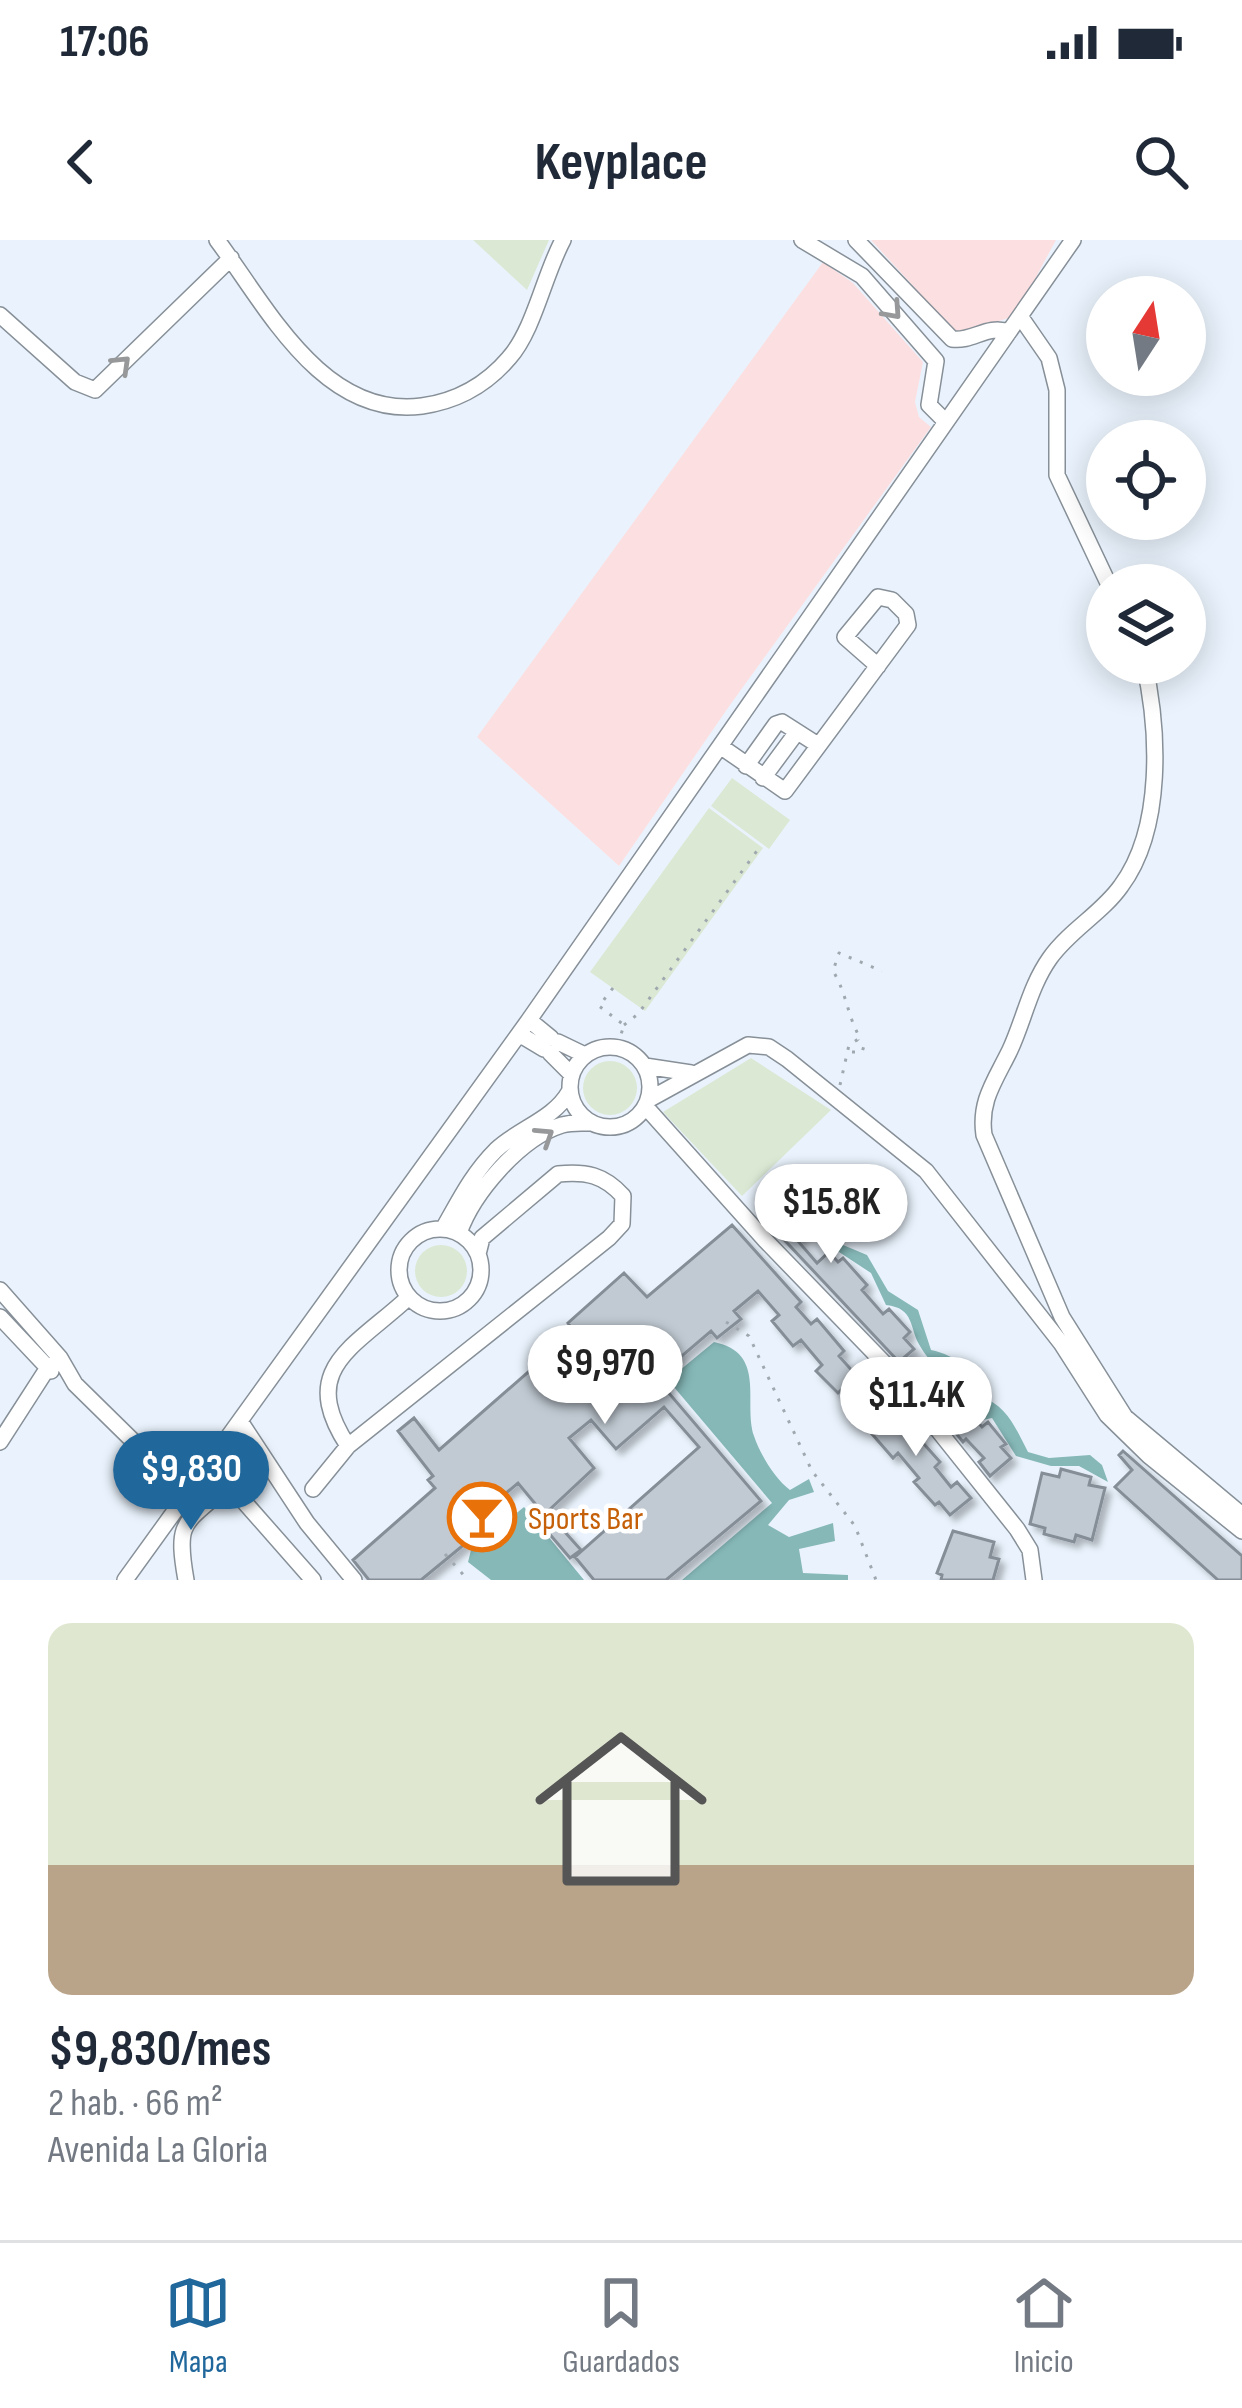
<!DOCTYPE html>
<html lang="es">
<head>
<meta charset="utf-8">
<style>
	body { margin:0; font-family:"Sofia Sans Condensed",sans-serif; background:#f2f2f3; color:#1f2937; height:100vh; display:flex; flex-direction:column; font-size:45px; white-space:nowrap }
	* { box-sizing:border-box; margin:0 }
	p { font-size:39px; color:#747a83 }
	.icon { flex:none; width:66px; height:66px; fill:none; stroke:currentColor; stroke-width:2; stroke-linecap:round; stroke-linejoin:round }
	.map { position:relative; height:1340px; overflow:hidden }
	.side { display:flex; flex-direction:column; background:#fff; flex:1 }
	.side>* { flex:none }
	.needle { width:78px; rotate:12deg }
	.controls { position:absolute; left:1086px; top:36px; display:grid; gap:24px }
	.controls a { display:grid; place-items:center; width:120px; height:120px; border-radius:50%; background:#fff; box-shadow:0 6px 30px #0003; font-size:60px }
	.price { position:absolute; translate:-50% -102px; padding:0 27px; border-radius:42px; background:#fff; color:#222; font-size:39px; line-height:78px; filter:drop-shadow(0 3px 6px #0008) }
	.price::after { content:''; position:absolute; left:50%; top:72px; width:36px; height:27px; margin-left:-18px; background:inherit; clip-path:polygon(0 0,100% 0,50% 100%) }
	.price.current { background:#20679b; color:#fff }
	ul { padding:0; list-style:none }
	li { display:grid; align-content:center; gap:24px; height:636px; padding:0 48px }
	li+li { border-top:3px solid #e0e1e3 }
	li span { display:grid; place-items:center; height:372px; border-radius:24px; color:#555 }
	li>.icon { margin-inline-start:auto }
	span .icon { width:216px; height:216px; fill:#fffc; stroke-width:1 }
	li b { font-size:51px }
	.status { display:flex; justify-content:space-between; align-items:center; height:84px; padding:0 60px; background:#fff; direction:ltr }
	.status svg { height:33px; fill:currentColor }
	header { display:flex; justify-content:space-between; align-items:center; height:156px; padding:0 48px; background:#fff; font-size:54px; font-weight:700 }
	.menu { display:flex; justify-content:space-around; align-items:center; height:168px; border-top:3px solid #e0e1e3; background:#fff; font-size:33px; color:#747a83 }
	.menu a { display:grid; justify-items:center; gap:6px }
	.menu .current { color:#20679b }
	.map>svg:first-child { display:block }
</style>
</head>
<body>
<div class="status"><b>17:06</b><svg viewBox="0 0 49 12"><path d="M0 12V9h3v3zM5 12V6h3v6zM10 12V3h3v9zM15 12V0h3v12zM26 1h20v11H26zM47 4h2v5h-2z"/></svg></div>
<header><svg class="icon" aria-label="back" viewBox="0 0 24 24"><path d="M15 5l-7 7 7 7"/></svg>Keyplace<svg class="icon" aria-label="search" viewBox="0 0 24 24"><circle cx="10" cy="10" r="6"/><path d="M15 15l6 6"/></svg></header>
<div class="map">
<svg width="1242" height="1340" viewBox="0 0 1242 1340">
	<defs>
		<filter id="shadow"><feDropShadow dx="5.5" dy="5.5" stdDeviation="3" flood-color="#0004"/></filter>
	</defs>
	<rect width="100%" height="100%" fill="#eaf3fd"/>
	<path fill="#fce0e1" d="M 871,0 L 1056,0 L 1015,76 L 957,94 Z
		M 823,22 L 853,43 L 923,122 L 915,162 L 919,177 L 931,187 L 730,465 L 619,626 L 477,497 Z"/>
	<path fill="#dae8d4" d="M 473,0 L 549,0 L 527,50 Z
		M 732,538 L 790,580 L 769,609 L 711,566 Z
		M 709,568 L 763,608 L 645,771 L 590,732 Z
		M 751,818 L 831,870 L 742,956 L 663,872 Z
		M583 848a27 27 0 1 1 54 0a27 27 0 1 1-54 0Z
		M415 1031a26 26 0 1 1 52 0a26 26 0 1 1-52 0Z"/>
	<path fill="#86b8b8" d="M 843,1005 L 867,1015 L 888,1051 L 918,1070 L 931,1110 C 956,1115 977,1132 981,1157 C 1007,1165 1016,1189 1028,1212 L 1049,1218 L 1090,1215 L 1102,1225 L 1108,1242 L 1079,1226 L 1051,1226 L 1016,1216 L 992,1178 L 983,1180 L 967,1158 L 970,1152 L 946,1127 L 938,1130 C 932,1122 925,1115 920,1106 C 909,1088 915,1068 886,1065 L 871,1033 L 836,1010 Z
		M 714,1102 C 767,1113 743,1162 754,1196 C 760,1214 775,1239 790,1250 L 809,1239 L 814,1252 L 789,1260 L 768,1285 L 789,1297 L 833,1283 L 835,1301 L 799,1309 L 803,1333 L 848,1335 L 848,1340 L 682,1340 L 772,1263 L 668,1140 Z
		M 524,1267 L 584,1340 L 491,1340 L 468,1322 L 471,1310 Z"/>
	<path fill="#c1cad3" stroke="#858d96" stroke-width="3" filter="url(#shadow)" d="M 787,936 L 823,978 L 797,1000 L 817,1023 L 829,1012 L 838,1022 L 843,1018 L 867,1045 L 862,1050 L 883,1074 L 889,1069 L 910,1092 L 904,1098 L 914,1109 L 899,1122 L 759,973 L 766,967 L 760,959 Z
		M 732,985 L 801,1062 L 796,1067 L 811,1084 L 817,1079 L 844,1111 L 839,1116 L 855,1134 L 861,1129 L 874,1145 L 854,1161 L 843,1148 L 838,1153 L 816,1131 L 822,1125 L 801,1100 L 793,1106 L 772,1081 L 779,1075 L 758,1051 L 734,1071 L 741,1079 L 717,1098 L 711,1091 L 656,1138 L 761,1261 L 666,1340 L 594,1340 L 575,1317 L 699,1207 L 664,1167 L 616,1209 L 591,1180 L 569,1198 L 594,1228 L 547,1272 L 581,1310 L 570,1318 L 535,1277 L 542,1272 L 518,1243 L 486,1270 L 494,1280 L 421,1340 L 369,1340 L 353,1320 L 435,1248 L 428,1240 L 433,1236 L 398,1191 L 414,1178 L 439,1210 L 574,1092 L 568,1083 L 624,1033 L 647,1057 Z
		M 924,1124 L 936,1138 L 942,1132 L 967,1158 L 961,1163 L 982,1187 L 988,1182 L 1006,1204 L 1001,1207 L 1011,1218 L 990,1236 L 979,1222 L 984,1218 L 966,1199 L 963,1202 L 910,1136 Z
		M 888,1160 L 900,1173 L 893,1179 L 910,1198 L 915,1194 L 940,1222 L 935,1227 L 951,1247 L 957,1242 L 971,1258 L 950,1275 L 939,1262 L 935,1265 L 914,1242 L 919,1238 L 898,1213 L 893,1218 L 872,1194 L 877,1189 L 866,1177 Z
		M 1123,1211 L 1242,1316 L 1242,1340 L 1218,1340 L 1115,1247 L 1132,1230 L 1119,1215 Z
		M 1061,1229 L 1091,1237 L 1089,1245 L 1105,1248 L 1092,1300 L 1076,1295 L 1074,1302 L 1044,1294 L 1045,1288 L 1030,1284 L 1042,1233 L 1059,1237 Z
		M 953,1291 L 994,1302 L 990,1317 L 999,1319 L 993,1340 L 941,1340 L 942,1335 L 937,1333 Z"/>
	<g fill="none" stroke-linecap="round" stroke-linejoin="round">
		<defs>
			<path id="minor" d="M 217,0 C 267,67 323,179 422,166 C 457,161 486,145 509,118 C 534,90 544,35 563,0
				M 802,0 L 862,36 L 936,121 L 929,165 L 946,182
				M 856,0 L 952,99 C 973,102 987,84 1009,92
				M 0,75 L 75,142 L 95,150 L 231,18
				M 1020,76 L 1049,118 L 1057,150 L 1057,235 L 1109,345
				M 1144,423 C 1159,489 1164,588 1121,646 C 1102,673 1070,690 1050,718 C 1030,746 1024,780 1010,810 C 995,841 979,861 984,895 L 1062,1077 L 1125,1177 L 1242,1275
				M 720,506 L 785,551 C 826,495 867,440 908,385 L 906,374 L 892,360 L 878,357 L 845,397 L 878,426
				M 746,526 L 776,484 L 782,482 L 818,505
				M 763,538 L 797,492
				M 529,780 L 551,798
				M 519,794 L 544,809
				M 558,802 L 585,815
				M570 847a40 40 0 1 1 80 0a40 40 0 1 1-80 0Z
				M 550,813 L 571,834
				M 645,826 L 691,833
				M 648,860 L 748,805 L 769,807 L 787,819 L 926,931 L 1061,1103 L 1107,1175 L 1149,1216 L 1242,1291
				M 645,866 L 765,1000 L 886,1125 L 1017,1289 L 1030,1310 L 1034,1340
				M399 1030a41 41 0 1 1 82 0a41 41 0 1 1-82 0Z
				M 443,989 C 459,961 472,934 496,910 C 518,889 554,879 569,852
				M 459,993 C 473,953 520,898 562,885 C 571,882 582,883 591,883
				M 0,1050 L 60,1118 L 75,1144 L 187,1254
				M 0,1077 L 51,1131
				M 240,1181 L 307,1283 L 354,1340
				M 0,1202 L 47,1129 L 60,1118
				M 348,1206 C 297,1128 354,1108 409,1057
				M 210,1223 L 313,1340
				M 313,1249 L 348,1206 L 609,998 L 622,984 L 623,956 C 604,935 586,931 558,934 L 482,998 L 478,1014
				M 125,1340 L 529,780 L 1073,0
				M 186,1340 C 175,1278 185,1285 229,1244"/>
		</defs>
		<use href="#minor" stroke="#879098" stroke-width="18"/>
		<path stroke="#a0a8af" stroke-width="3" stroke-dasharray="3 9" stroke-linecap="butt" d="M 613,748 L 599,766 L 624,785 L 617,807
			M 624,785 L 638,774 L 759,608
			M 852,812 L 862,812 L 864,806 L 858,800
			M 840,845 L 849,805 L 860,798 C 847,775 847,754 833,731 L 839,713 L 882,731
			M 726,1082 L 749,1096 L 812,1231 L 855,1286 L 876,1340
			M 445,1314 L 468,1340"/>
		<use href="#minor" stroke="#fff" stroke-width="15"/>
	</g>
	<defs><path id="oneway-chevron" d="M-2-3.5L2.5 0L-2 3.5" fill="none" stroke-width="1.6" stroke-linecap="round" stroke-linejoin="round" transform="scale(3)"/></defs>
	<g stroke="#969899">
		<use href="#oneway-chevron" transform="translate(893 71) rotate(48)"/>
		<use href="#oneway-chevron" transform="translate(122 124) rotate(-44)"/>
		<use href="#oneway-chevron" transform="translate(545 896) rotate(-33)"/>
	</g>
	<defs>
		<symbol id="bar-ring" viewBox="-11 -11 22 22"><circle r="9.5" fill="#fff" stroke="#e8710a" stroke-width="1.5"/><path d="M-6-5H6L.8 .8V4.5H3.5V6h-7V4.5H-.8V.8Z" fill="#e8710a"/></symbol>
	</defs>
	<g fill-rule="evenodd">
		<use href="#bar-ring" x="444" y="1239" width="76" height="76"/>
	</g>
	<g text-anchor="middle" stroke-width="9" stroke-linejoin="round" paint-order="stroke">
		<g font-size="33" fill="#c56008" stroke="#fff" text-anchor="start">
			<text x="528" y="1289">Sports Bar</text>
		</g>
	</g>
</svg>
<div class="controls">
<a><svg class="needle" viewBox="-14 -14 28 28"><path d="M0-13l5 13h-10z" fill="#e53935"/><path d="M0 13l5-13h-10z" fill="#747a83"/></svg></a>
<a><svg class="icon" aria-label="locate" viewBox="0 0 24 24"><circle cx="12" cy="12" r="6"/><path d="M12 2v4M12 18v4M2 12h4M18 12h4"/></svg></a>
<a><svg class="icon" aria-label="layers" viewBox="0 0 24 24"><path d="M12 4l9 5-9 5-9-5zM3 14l9 5 9-5"/></svg></a>
</div>
<b class="price" style="left:831px;top:1026px">$15.8K</b>
<b class="price" style="left:605px;top:1187px">$9,970</b>
<b class="price" style="left:916px;top:1219px">$11.4K</b>
<b class="price current" style="left:191px;top:1293px">$9,830</b>
</div>
<section class="side">
<ul>
<li><span style="background:linear-gradient(#dfe7d0 65%,#b9a48a 0)"><svg class="icon" aria-label="home" viewBox="0 0 24 24"><path d="M3 11l9-7 9 7M6 9v11h12V9"/></svg></span><div><b>$9,830/mes</b><p>2 hab. · 66 m²</p><p>Avenida La Gloria</p></div></li>
</ul>
</section>
<nav class="menu">
<a class="current"><svg class="icon" aria-label="map" viewBox="0 0 24 24"><path d="M3 6l6-2 6 2 6-2v14l-6 2-6-2-6 2zM9 4v14M15 6v14"/></svg>Mapa</a>
<a><svg class="icon" aria-label="saved" viewBox="0 0 24 24"><path d="M7 4h10v16l-5-4-5 4z"/></svg>Guardados</a>
<a><svg class="icon" aria-label="home" viewBox="0 0 24 24"><path d="M3 11l9-7 9 7M6 9v11h12V9"/></svg>Inicio</a>
</nav>
</body>
</html>
